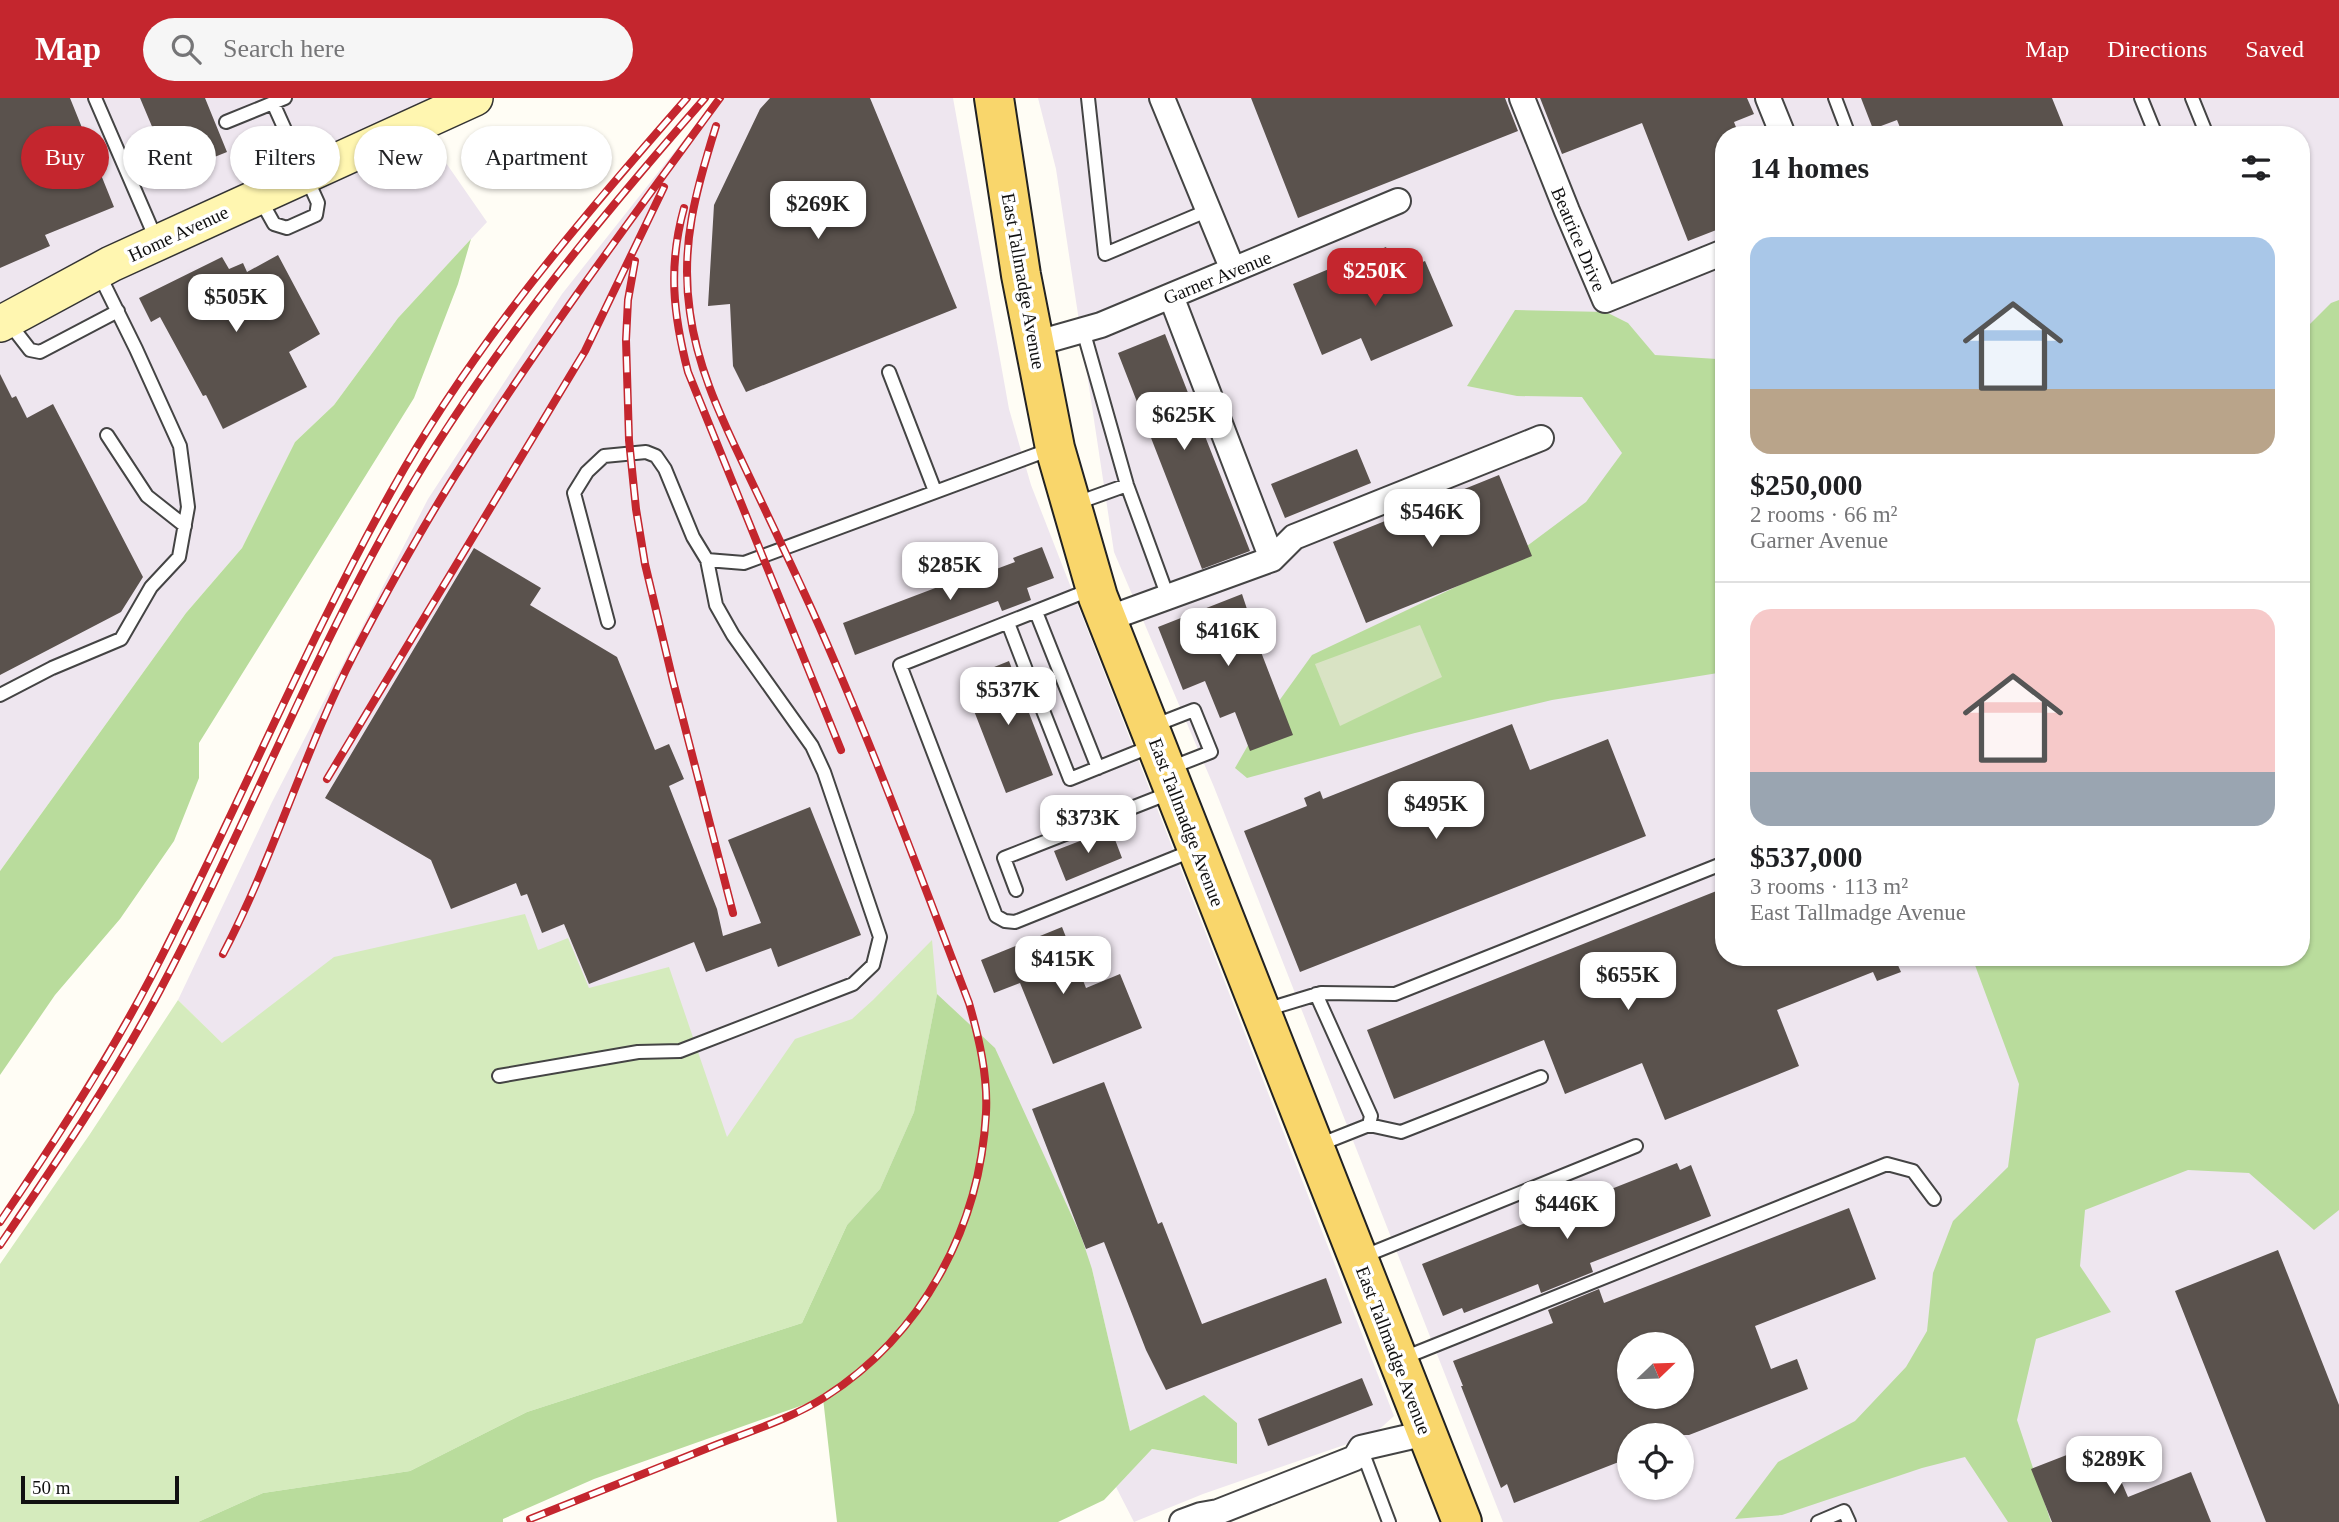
<!DOCTYPE html>
<html lang="en">
<head>
<meta charset="utf-8">
<style>
	body { margin:0; font-family:Georgia,serif; background:#f6f6f6; color:#202124; height:100vh; display:flex; flex-direction:column; font-size:26px; white-space:nowrap }
	* { box-sizing:border-box; margin:0 }
	p { font-size:23px; color:#757577 }
	.icon { flex:none; width:38px; height:38px; fill:none; stroke:currentColor; stroke-width:2; stroke-linecap:round; stroke-linejoin:round }
	.map { position:relative; flex:1; overflow:hidden }
	.details { position:absolute; left:1715px; top:28px; width:595px; height:840px; display:flex; flex-direction:column; background:#fff; border-radius:28px; box-shadow:0 2px 5px #0004 }
	.details>* { flex:none }
	.banner { position:absolute; left:21px; top:28px; width:665px; height:63px; display:flex; gap:14px }
	.needle { width:46px; rotate:67deg }
	.tools { position:absolute; left:1617px; top:1234px; display:grid; gap:14px }
	.tools a { display:grid; place-items:center; width:77px; height:77px; border-radius:50%; background:#fff; box-shadow:0 2px 5px #0004; font-size:35px }
	.scale { position:absolute; left:21px; bottom:18px; width:158px; box-sizing:border-box; padding-left:7px; border:4px solid #111; border-top:0; font-size:19px; line-height:24px; white-space:nowrap; color:#111; -webkit-text-stroke:5px #fff; paint-order:stroke }
	.price { position:absolute; translate:-50% -60px; padding:0 16px; border-radius:14px; background:#fff; color:#222; font-size:23px; line-height:46px; filter:drop-shadow(0 2px 4px #0008) }
	.price::after { content:''; position:absolute; left:50%; top:42px; width:21px; height:16px; margin-left:-10px; background:inherit; clip-path:polygon(0 0,100% 0,50% 100%) }
	.price.selected { background:#c4262e; color:#fff }
	ul { padding:0; list-style:none }
	li { display:grid; align-content:center; gap:14px; height:371px; padding:0 35px }
	li+li { border-top:2px solid #e0e0e0 }
	li span { display:grid; place-items:center; height:217px; border-radius:21px; color:#555 }
	li>.icon { margin-inline-start:auto }
	span .icon { width:126px; height:126px; fill:#fffc; stroke-width:1 }
	li b { font-size:30px }
	h2 { display:flex; justify-content:space-between; align-items:center; height:84px; padding:0 35px; font-size:30px }
	.pill { padding:0 24px; border-radius:32px; background:#fff; box-shadow:0 2px 5px #0004; font-size:24px; line-height:63px }
	.pill.selected { background:#c4262e; color:#fff }
	header { display:flex; align-items:center; gap:42px; box-sizing:border-box; height:98px; padding:0 35px; background:#c4262e; color:#fff }
	header strong { font-size:33px }
	nav { display:flex; gap:38px; margin-inline-start:auto; font-size:24px }
	.search { width:490px; height:63px; background:#f6f6f6; display:flex; align-items:center; gap:18px; box-sizing:border-box; padding:0 24px; border-radius:38px; color:#757577; font-size:26px }
	.map>svg:first-child { display:block }
</style>
</head>
<body>
<header>
<strong>Map</strong>
<div class="search"><svg class="icon" aria-label="search" viewBox="0 0 24 24"><circle cx="10" cy="10" r="6"/><path d="M15 15l6 6"/></svg>Search here</div>
<nav><a>Map</a><a>Directions</a><a>Saved</a></nav>
</header>
<div class="map">
<svg width="2339" height="1424" viewBox="0 0 2339 1424">
	<rect width="100%" height="100%" fill="#fffdf5"/>
	<path fill="#eee6ef" fill-rule="evenodd" d="M 0,0 L 475,0 L 419,26 L 487,124 L 398,220 L 334,307 L 295,344 L 242,450 L 186,515 L 0,773 Z
		M 717,0 L 953,0 L 1009,311 L 1031,387 L 1394,1318 L 1373,1337 L 1203,1396 L 1134,1424 L 1116,1389 L 1152,1351 L 1236,1366 L 1237,1325 L 1204,1298 L 1130,1334 L 1092,1171 L 937,896 L 914,1014 L 880,1091 L 847,1127 L 300,1022 L 178,902 L 272,704 L 428,401 L 562,196 Z
		M 1038,0 L 2339,0 L 2339,1424 L 1503,1424 L 1214,689 L 1114,454 L 1056,71 ZM 1724,37 L 2301,37 L 2301,859 L 1724,859 ZM 1629,1246 L 1682,1246 L 1682,1298 L 1629,1298 ZM 1629,1337 L 1682,1337 L 1682,1390 L 1629,1390 Z"/>
	<path fill="#d5ebbd" d="M 525,816 L 538,852 L 568,840 L 589,890 L 669,869 L 727,1039 L 795,941 L 852,921 L 873,902 L 932,842 L 937,896 L 914,1014 L 880,1091 L 847,1127 L 802,1225 L 527,1314 L 410,1373 L 263,1395 L 198,1424 L 0,1424 L 0,1166 L 90,1036 L 178,902 L 222,945 L 334,859 Z"/>
	<path fill="#b9dc9c" d="M 471,141 L 458,186 L 414,300 L 199,645 L 199,680 L 174,743 L 120,821 L 55,897 L 0,977 L 0,773 L 186,515 L 242,450 L 295,344 L 334,307 L 398,220 Z
		M 2339,202 L 2339,1112 L 2314,1132 L 2249,1075 L 2188,1072 L 2085,1112 L 2080,1168 L 2111,1214 L 2036,1241 L 2017,1322 L 2051,1424 L 2008,1424 L 1965,1359 L 1922,1370 L 1782,1417 L 1735,1421 L 1778,1364 L 1855,1323 L 1906,1269 L 1927,1233 L 1933,1175 L 1953,1123 L 2008,1069 L 2019,986 L 1972,859 L 2301,859 L 2301,235 L 2331,205 Z
		M 1515,212 L 1606,214 L 1628,225 L 1655,257 L 1717,261 L 1724,246 L 1724,574 L 1552,602 L 1415,635 L 1247,680 L 1235,670 L 1251,642 L 1312,557 L 1500,468 L 1586,404 L 1622,355 L 1582,299 L 1517,298 L 1467,288 Z
		M 937,896 L 995,950 L 1081,1138 L 1092,1171 L 1130,1333 L 1204,1297 L 1237,1325 L 1237,1366 L 1152,1351 L 1104,1402 L 1058,1424 L 837,1424 L 823,1300 L 594,1381 L 503,1421 L 503,1424 L 198,1424 L 263,1395 L 410,1373 L 527,1314 L 802,1225 L 847,1127 L 880,1091 L 914,1014 Z"/>
	<path fill="#d9e3c4" d="M 1420,527 L 1442,579 L 1340,628 L 1315,566 Z"/>
	<path fill="#5a524d" fill-rule="evenodd" d="M 0,0 L 70,0 L 114,109 L 45,137 L 50,148 L 0,170 Z
		M 140,0 L 205,0 L 227,54 L 172,76 Z
		M 770,0 L 870,0 L 957,210 L 746,294 L 733,268 L 730,206 L 708,208 L 714,107 L 760,11 Z
		M 1251,0 L 1505,0 L 1518,33 L 1298,120 Z
		M 1540,0 L 1747,0 L 1754,16 L 1734,24 L 1739,37 L 1724,37 L 1724,129 L 1688,143 L 1642,25 L 1562,56 Z
		M 1861,0 L 2052,0 L 2067,37 L 1903,37 L 1897,22 L 1873,31 Z
		M 1386,149 L 1397,175 L 1425,163 L 1453,228 L 1371,263 L 1361,240 L 1322,257 L 1293,186 L 1329,171 L 1339,196 L 1377,180 L 1367,157 Z
		M 278,157 L 320,236 L 289,254 L 307,289 L 223,331 L 206,297 L 203,298 L 160,219 L 151,224 L 139,200 L 222,159 L 229,171 L 243,165 L 247,174 Z
		M 1165,236 L 1250,453 L 1202,471 L 1118,255 Z
		M 0,276 L 12,300 L 16,298 L 27,320 L 53,306 L 143,479 L 121,514 L 0,577 Z
		M 1357,351 L 1371,385 L 1285,420 L 1271,386 Z
		M 1499,377 L 1532,458 L 1366,525 L 1333,444 Z
		M 1042,449 L 1054,480 L 1027,490 L 1031,502 L 1002,513 L 998,503 L 855,557 L 843,525 L 959,481 L 959,485 L 1015,464 L 1013,460 Z
		M 474,450 L 541,490 L 530,507 L 617,559 L 655,652 L 669,646 L 684,681 L 669,688 L 717,811 L 723,838 L 761,825 L 728,742 L 810,709 L 861,837 L 778,869 L 771,850 L 706,874 L 694,844 L 589,886 L 564,826 L 542,835 L 527,796 L 521,798 L 516,785 L 451,811 L 431,762 L 325,700 Z
		M 1242,496 L 1248,514 L 1246,515 L 1293,637 L 1250,653 L 1235,614 L 1220,620 L 1205,583 L 1183,592 L 1158,529 Z
		M 1009,563 L 1053,677 L 1006,695 L 962,582 Z
		M 1512,626 L 1530,672 L 1608,641 L 1646,738 L 1300,874 L 1244,733 L 1307,708 L 1304,700 L 1320,693 L 1323,701 Z
		M 1111,731 L 1122,760 L 1066,783 L 1054,753 Z
		M 1724,790 L 1724,859 L 1908,860 L 1897,865 L 1901,874 L 1877,883 L 1873,874 L 1777,912 L 1799,968 L 1665,1022 L 1642,965 L 1565,996 L 1544,942 L 1394,1001 L 1367,932 Z
		M 1062,829 L 1086,890 L 1120,876 L 1142,930 L 1053,966 L 1020,885 L 994,895 L 981,862 Z
		M 1104,984 L 1158,1126 L 1162,1124 L 1202,1226 L 1326,1180 L 1342,1225 L 1166,1292 L 1146,1252 L 1104,1144 L 1086,1151 L 1032,1011 Z
		M 1677,1065 L 1680,1072 L 1691,1067 L 1711,1118 L 1590,1165 L 1593,1174 L 1541,1195 L 1538,1186 L 1464,1215 L 1462,1210 L 1443,1218 L 1422,1166 Z
		M 1849,1110 L 1876,1181 L 1755,1228 L 1771,1271 L 1797,1261 L 1808,1291 L 1689,1337 L 1629,1337 L 1629,1360 L 1514,1405 L 1507,1386 L 1501,1390 L 1461,1288 L 1463,1288 L 1453,1263 L 1553,1225 L 1548,1212 L 1599,1191 L 1604,1205 ZM 1629,1246 L 1682,1246 L 1682,1298 L 1629,1298 Z
		M 2278,1152 L 2339,1307 L 2339,1424 L 2266,1424 L 2175,1193 Z
		M 1362,1280 L 1373,1307 L 1268,1348 L 1258,1321 Z
		M 2077,1353 L 2085,1373 L 2112,1362 L 2128,1399 L 2191,1374 L 2211,1424 L 2052,1424 L 2031,1371 Z"/>
	<g fill="none" stroke-linecap="round" stroke-linejoin="round">
		<defs>
			<path id="lane" d="M 95,0 L 156,141
				M 1088,0 L 1105,156 L 1209,112
				M 1835,0 L 1849,37
				M 2141,0 L 2156,37
				M 2192,0 L 2207,37
				M 226,24 L 285,0
				M 260,101 L 274,126 L 287,130 L 316,117 L 318,105 L 273,5
				M 9,225 L 30,252 L 40,254 L 118,213
				M 1083,232 L 1127,387 L 1168,499
				M 889,274 L 935,393
				M 107,337 L 147,398 L 185,428
				M 1074,406 L 1127,387
				M 1092,491 L 900,567 L 996,818 L 1005,823 L 1015,824 L 1194,752
				M 1036,514 L 1098,670
				M 608,524 L 574,395 L 587,374 L 604,358 L 646,354 L 656,358 L 665,371 L 693,439 L 707,462 L 744,465 L 1051,351
				M 1008,525 L 1028,577
				M 0,597 L 52,570 L 121,541 L 151,489 L 179,459 L 188,409 L 180,348 L 136,251 L 98,174
				M 1042,610 L 1070,681 L 1152,648
				M 1153,628 L 1194,612 L 1211,654 L 1170,670
				M 1016,792 L 1004,760 L 1172,694
				M 1316,896 L 1371,1018 L 1369,1027 L 1316,1048
				M 1265,912 L 1321,895 L 1395,896 L 1724,765
				M 499,978 L 638,954 L 680,953 L 853,886 L 873,867 L 880,839 L 824,674 L 812,648 L 733,537 L 716,507 L 707,462
				M 1369,1027 L 1401,1034 L 1541,979
				M 1362,1159 L 1636,1048
				M 1401,1261 L 1887,1066 L 1913,1073 L 1934,1101
				M 1361,1350 L 1389,1424
				M 1818,1424 L 1844,1413 L 1849,1424"/>
			<path id="street" d="M 1162,0 L 1233,172
				M 1522,0 L 1567,113 L 1605,202 L 1724,154
				M 1768,0 L 1783,37
				M 1171,198 L 1272,461
				M 1034,246 L 1101,227 L 1398,103
				M 1107,521 L 1272,461 L 1294,439 L 1541,340
				M 1182,1424 L 1201,1417 L 1218,1414 L 1355,1360 L 1361,1350 L 1426,1335"/>
			<path id="secondary" d="M 0,226 L 111,166 L 475,0"/>
			<path id="primary" d="M 994,0 L 1021,177 L 1055,350 L 1098,499 L 1462,1424"/>
		</defs>
		<use href="#lane" stroke="#444" stroke-width="16"/>
		<use href="#street" stroke="#444" stroke-width="28"/>
		<use href="#secondary" stroke="#333" stroke-width="38"/>
		<use href="#primary" stroke="#222" stroke-width="42"/>
		<use href="#lane" stroke="#fff" stroke-width="12"/>
		<use href="#street" stroke="#fff" stroke-width="24"/>
		<use href="#secondary" stroke="#fff6b0" stroke-width="35"/>
		<use href="#primary" stroke="#f9d66b" stroke-width="38"/>
		<defs>
			<path id="rail" d="M 684,110 C 668,168 673,216 688,274 L 841,652
				M 635,163 L 628,202 L 626,242 L 629,342 L 636,411 L 645,466 L 673,583 L 733,815
				M 327,681 L 585,253 L 664,89
				M 223,856 C 274,759 304,653 354,556 C 390,487 428,419 470,354 C 548,232 635,116 720,0
				M 0,1124 C 54,1045 106,965 150,881 C 234,720 303,551 392,392 C 472,248 579,123 687,0
				M 0,1147 C 56,1065 112,982 159,894 C 244,734 309,564 400,407 C 485,259 593,128 705,0
				M 530,1421 C 593,1396 655,1371 718,1346 C 754,1332 792,1320 825,1299 C 922,1237 980,1130 986,1015 C 988,978 979,940 969,905 C 919,774 870,641 812,512 C 789,461 764,410 740,359 C 718,313 697,266 690,215 C 680,147 696,92 716,28"/>
		</defs>
		<use href="#rail" stroke="#c4262e" stroke-width="8"/>
		<use href="#rail" stroke="#fff" stroke-width="5" stroke-dasharray="16" stroke-linecap="butt"/>
	</g>
	<g text-anchor="middle" stroke-width="7" stroke-linejoin="round" paint-order="stroke">
		<g font-size="19" fill="#111" stroke="#fff">
			<text transform="translate(178 135) rotate(-25)" y="7">Home Avenue</text>
			<text transform="translate(1579 141) rotate(67)" y="7">Beatrice Drive</text>
			<text transform="translate(1217 179) rotate(-22)" y="7">Garner Avenue</text>
			<text transform="translate(1024 183) rotate(80)" y="7">East Tallmadge Avenue</text>
			<text transform="translate(1187 724) rotate(69)" y="7">East Tallmadge Avenue</text>
			<text transform="translate(1394 1252) rotate(69)" y="7">East Tallmadge Avenue</text>
		</g>
	</g>
</svg>
<div class="tools">
<a><svg class="needle" viewBox="-14 -14 28 28"><path d="M0-13l5 13h-10z" fill="#e53935"/><path d="M0 13l5-13h-10z" fill="#757577"/></svg></a>
<a><svg class="icon" aria-label="locate" viewBox="0 0 24 24"><circle cx="12" cy="12" r="6"/><path d="M12 2v4M12 18v4M2 12h4M18 12h4"/></svg></a>
</div>
<div class="scale">50 m</div>
<b class="price" style="left:818px;top:143px">$269K</b>
<b class="price selected" style="left:1375px;top:210px">$250K</b>
<b class="price" style="left:236px;top:236px">$505K</b>
<b class="price" style="left:1184px;top:354px">$625K</b>
<b class="price" style="left:1432px;top:451px">$546K</b>
<b class="price" style="left:950px;top:504px">$285K</b>
<b class="price" style="left:1228px;top:570px">$416K</b>
<b class="price" style="left:1008px;top:629px">$537K</b>
<b class="price" style="left:1436px;top:743px">$495K</b>
<b class="price" style="left:1088px;top:757px">$373K</b>
<b class="price" style="left:1063px;top:898px">$415K</b>
<b class="price" style="left:1628px;top:914px">$655K</b>
<b class="price" style="left:1567px;top:1143px">$446K</b>
<b class="price" style="left:2114px;top:1398px">$289K</b>
<div class="banner">
<a class="pill selected">Buy</a>
<a class="pill">Rent</a>
<a class="pill">Filters</a>
<a class="pill">New</a>
<a class="pill">Apartment</a>
</div>
<section class="details">
<h2>14 homes<svg class="icon" aria-label="filters" viewBox="0 0 24 24"><path d="M4 7h16M4 17h16"/><circle cx="9" cy="7" r="2"/><circle cx="15" cy="17" r="2"/></svg></h2>
<ul>
<li><span style="background:linear-gradient(#a9c7e8 70%,#b9a48a 0)"><svg class="icon" aria-label="home" viewBox="0 0 24 24"><path d="M3 11l9-7 9 7M6 9v11h12V9"/></svg></span><div><b>$250,000</b><p>2 rooms · 66 m²</p><p>Garner Avenue</p></div></li>
<li><span style="background:linear-gradient(#f6c9c9 75%,#9aa5b1 0)"><svg class="icon" aria-label="home" viewBox="0 0 24 24"><path d="M3 11l9-7 9 7M6 9v11h12V9"/></svg></span><div><b>$537,000</b><p>3 rooms · 113 m²</p><p>East Tallmadge Avenue</p></div></li>
</ul>
</section>
</div>
</body>
</html>
